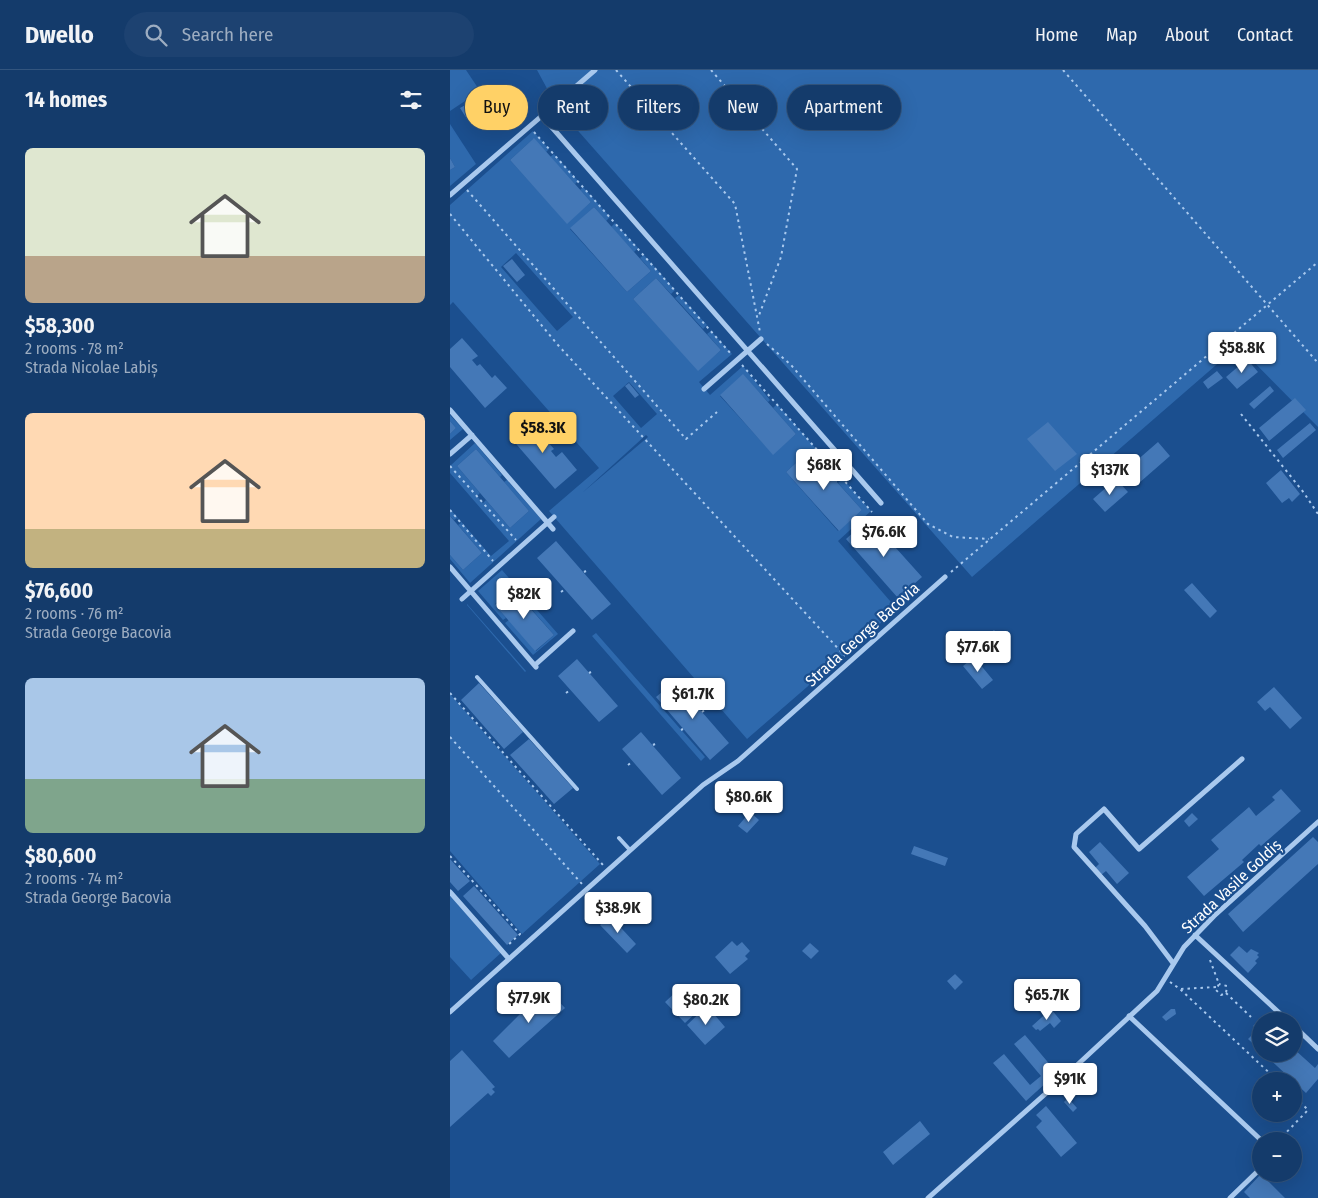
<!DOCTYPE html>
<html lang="en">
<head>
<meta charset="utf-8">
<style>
	body { margin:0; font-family:"Fira Sans Condensed",sans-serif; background:#1d4271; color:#f1f3f6; height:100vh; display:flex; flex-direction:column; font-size:19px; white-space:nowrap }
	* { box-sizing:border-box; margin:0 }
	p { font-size:16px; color:#9dadc1 }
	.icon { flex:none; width:28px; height:28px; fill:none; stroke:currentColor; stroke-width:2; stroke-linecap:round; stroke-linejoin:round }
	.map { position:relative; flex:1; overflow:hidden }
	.details { display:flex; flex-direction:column; background:#143b6b; width:450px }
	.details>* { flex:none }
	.guide { position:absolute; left:15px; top:15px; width:475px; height:45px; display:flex; gap:10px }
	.controls { position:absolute; left:802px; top:942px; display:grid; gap:10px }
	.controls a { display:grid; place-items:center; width:50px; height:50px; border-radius:50%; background:#143b6b; box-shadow:0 5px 20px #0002,0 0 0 1px #33557e; font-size:25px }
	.price { position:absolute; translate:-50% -42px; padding:0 11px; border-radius:5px; background:#fff; color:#222; font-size:16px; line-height:32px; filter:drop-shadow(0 1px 2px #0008) }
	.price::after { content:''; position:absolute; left:50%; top:30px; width:15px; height:11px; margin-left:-8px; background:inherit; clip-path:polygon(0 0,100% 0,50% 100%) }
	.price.current { background:#ffd166; color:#111 }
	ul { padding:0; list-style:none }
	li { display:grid; align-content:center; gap:10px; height:265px; padding:0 25px }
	li span { display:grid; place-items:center; height:155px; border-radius:8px; color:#555 }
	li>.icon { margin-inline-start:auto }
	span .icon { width:90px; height:90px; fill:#fffc; stroke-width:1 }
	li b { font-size:21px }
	h2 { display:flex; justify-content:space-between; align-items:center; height:60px; padding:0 25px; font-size:21px }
	.chip { padding:0 18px; border-radius:22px; background:#143b6b; box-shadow:0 5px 20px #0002,0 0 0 1px #33557e; font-size:18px; line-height:45px }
	.chip.current { background:#ffd166; color:#111 }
	header { display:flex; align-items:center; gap:30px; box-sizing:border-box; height:70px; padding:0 25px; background:#143b6b; border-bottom:1px solid #33557e }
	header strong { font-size:24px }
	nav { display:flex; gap:28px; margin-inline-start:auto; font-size:18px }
	.search { width:350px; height:45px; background:#1d4271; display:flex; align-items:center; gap:12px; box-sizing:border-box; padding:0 18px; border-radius:28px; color:#9dadc1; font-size:19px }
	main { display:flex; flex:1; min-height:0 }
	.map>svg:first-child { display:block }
</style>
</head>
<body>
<header>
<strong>Dwello</strong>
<div class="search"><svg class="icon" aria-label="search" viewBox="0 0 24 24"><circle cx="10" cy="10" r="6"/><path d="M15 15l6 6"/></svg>Search here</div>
<nav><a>Home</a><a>Map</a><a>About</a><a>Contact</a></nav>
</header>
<main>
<section class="details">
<h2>14 homes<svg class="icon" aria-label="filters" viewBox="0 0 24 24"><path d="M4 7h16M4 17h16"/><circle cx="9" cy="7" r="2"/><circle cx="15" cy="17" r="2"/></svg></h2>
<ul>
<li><span style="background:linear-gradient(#dfe7d0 70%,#b9a48a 0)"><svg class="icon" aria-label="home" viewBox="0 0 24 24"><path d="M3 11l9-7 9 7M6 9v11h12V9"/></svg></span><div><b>$58,300</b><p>2 rooms · 78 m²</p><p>Strada Nicolae Labiș</p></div></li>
<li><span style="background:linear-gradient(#ffd9b3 75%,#c2b280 0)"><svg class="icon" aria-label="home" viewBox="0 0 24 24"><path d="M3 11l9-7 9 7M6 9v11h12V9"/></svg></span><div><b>$76,600</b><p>2 rooms · 76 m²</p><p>Strada George Bacovia</p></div></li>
<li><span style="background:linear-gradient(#a9c7e8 65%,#7fa58c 0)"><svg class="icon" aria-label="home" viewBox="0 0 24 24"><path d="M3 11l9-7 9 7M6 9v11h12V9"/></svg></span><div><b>$80,600</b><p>2 rooms · 74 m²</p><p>Strada George Bacovia</p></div></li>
</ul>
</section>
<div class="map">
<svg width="868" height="1128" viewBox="0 0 868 1128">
	<rect width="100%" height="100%" fill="#1b4f8f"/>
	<path fill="#2e69ad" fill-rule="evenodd" d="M 0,0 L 16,0 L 30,21 L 0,41 Z
		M 87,0 L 868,0 L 868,357 L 788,276 L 522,507 L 107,37 Z
		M 0,54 L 26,94 L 0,116 L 0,100 L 5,97 L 0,88 Z
		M 83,61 L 99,79 L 96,82 L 83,69 L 60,90 L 117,153 L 141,132 L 130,120 L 133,117 L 160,147 L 156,151 L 144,137 L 120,159 L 177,222 L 201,201 L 190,188 L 194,185 L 225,220 L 221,224 L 206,208 L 183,229 L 248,300 L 271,280 L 257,264 L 261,261 L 282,284 L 249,312 L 260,325 L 293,296 L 320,330 L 318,332 L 293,305 L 270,326 L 323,384 L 346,364 L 323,338 L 327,334 L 388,404 L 383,408 L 359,381 L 336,402 L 388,461 L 412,440 L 388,413 L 393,409 L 421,441 L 388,471 L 447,539 L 297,669 L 99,441 L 149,398 L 3,232 L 0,235 L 0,135 ZM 66,183 L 123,247 L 107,261 L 51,197 ZM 179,312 L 207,344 L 191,358 L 163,326 ZM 196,365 L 198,367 L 132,423 Z
		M 104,84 L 128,111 L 125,114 L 100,87 Z
		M 165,153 L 188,178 L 184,182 L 161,157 Z
		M 229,225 L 257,255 L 253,259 L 225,228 Z
		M 0,345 L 13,359 L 0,370 L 0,364 L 6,358 L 0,351 Z
		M 25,373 L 52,405 L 50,407 L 26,379 L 7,396 L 30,423 L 27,426 L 33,433 L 36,430 L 60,458 L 79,441 L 54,412 L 57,410 L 91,449 L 20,513 L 0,489 L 0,485 L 13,500 L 32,483 L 8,455 L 11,453 L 7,448 L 4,450 L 0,446 L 0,439 L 41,486 L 59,471 L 0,403 L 0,396 Z
		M 52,500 L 77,529 L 74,531 L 63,519 L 45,534 L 56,548 L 53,550 L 28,521 Z
		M 80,532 L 108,564 L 83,585 L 55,553 L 59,550 L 86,581 L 104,565 L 77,534 Z
		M 17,534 L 76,601 L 75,602 L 17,535 Z
		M 146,563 L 255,687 L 251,691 L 142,566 Z
		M 0,624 L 150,794 L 72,864 L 0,781 Z
		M 0,822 L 52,882 L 21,910 L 0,887 Z"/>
	<path fill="#4478b7" d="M 19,33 L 26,43 L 17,49 L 10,38 Z
		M 84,68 L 141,132 L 117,154 L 60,90 Z
		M 0,88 L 5,97 L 0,100 Z
		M 144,137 L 201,201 L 177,222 L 120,158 Z
		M 62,189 L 75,205 L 67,212 L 53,196 Z
		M 206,208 L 271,280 L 248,301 L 183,229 Z
		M 12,268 L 28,286 L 22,290 L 27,296 L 30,294 L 42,308 L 45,305 L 57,318 L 35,338 L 0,297 L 0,279 Z
		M 797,289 L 808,302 L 787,319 L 776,307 Z
		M 767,301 L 773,308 L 758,319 L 753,312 Z
		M 293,304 L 346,364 L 323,385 L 270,325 Z
		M 179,313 L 189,325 L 185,328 L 175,316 Z
		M 820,316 L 824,321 L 804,339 L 799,334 Z
		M 845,328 L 856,340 L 819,371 L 809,358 Z
		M 83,348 L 95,362 L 92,365 L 104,379 L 101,381 L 106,387 L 112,382 L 127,400 L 105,419 L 61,368 Z
		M 0,351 L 6,358 L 0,364 Z
		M 598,352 L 627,384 L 605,401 L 577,369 Z
		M 860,353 L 866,360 L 833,388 L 827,380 Z
		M 708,372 L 720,386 L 689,413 L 677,399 Z
		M 26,379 L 79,441 L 60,458 L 7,396 Z
		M 359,381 L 412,440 L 389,461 L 336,402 Z
		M 831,400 L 850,424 L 842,432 L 839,428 L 832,433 L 816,413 Z
		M 666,409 L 678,422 L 655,442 L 643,429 Z
		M 0,446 L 32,483 L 13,500 L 0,485 Z
		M 419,448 L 472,507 L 448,528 L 396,469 Z
		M 106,471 L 161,534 L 142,550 L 87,488 Z
		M 742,513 L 767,541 L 760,548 L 734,520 Z
		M 63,519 L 104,565 L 85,581 L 45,535 Z
		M 544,560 L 554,571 L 548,575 L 539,564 Z
		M 524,587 L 543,610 L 532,619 L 513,596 Z
		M 127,589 L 168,636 L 149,652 L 108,606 Z
		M 225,611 L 279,673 L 260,690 L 206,627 Z
		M 29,613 L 73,662 L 54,679 L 11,630 Z
		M 824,617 L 852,648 L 840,659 L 820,637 L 815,641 L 807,632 Z
		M 191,662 L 231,708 L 212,725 L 172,679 Z
		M 79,669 L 123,718 L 104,734 L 60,685 Z
		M 831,719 L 851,741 L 811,776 L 809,774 L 792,790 L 794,792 L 754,826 L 737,807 L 769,779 L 761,770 L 799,737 L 806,746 L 825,730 L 822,727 Z
		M 300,742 L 309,750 L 297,763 L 288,756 Z
		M 742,743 L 748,749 L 739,757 L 734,751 Z
		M 863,767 L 868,772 L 868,794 L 793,862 L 778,844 Z
		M 650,772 L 679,803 L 667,814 L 656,801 L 651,805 L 645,798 L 649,794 L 639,782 Z
		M 464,776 L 498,788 L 495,796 L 461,784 Z
		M 0,789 L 20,811 L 8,821 L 0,812 Z
		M 24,816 L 68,865 L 57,875 L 13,826 Z
		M 160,846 L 186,874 L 177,883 L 150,855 Z
		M 282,871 L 287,876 L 292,872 L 300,881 L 295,886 L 298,889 L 280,904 L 265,887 Z
		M 360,873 L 369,881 L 361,889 L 352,881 Z
		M 789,876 L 797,883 L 801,879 L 809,883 L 807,885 L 809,887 L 805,891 L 807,893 L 798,903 L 780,885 Z
		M 505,904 L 513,912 L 505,920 L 497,911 Z
		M 229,919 L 249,940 L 235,953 L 215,932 Z
		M 99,921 L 115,938 L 59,988 L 43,971 L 83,931 L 85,933 Z
		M 257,936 L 275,957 L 255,975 L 237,955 Z
		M 601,939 L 611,951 L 604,958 L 600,953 L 590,961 L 588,959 L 586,960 L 582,956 Z
		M 721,939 L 725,939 L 726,944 L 716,951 L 712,947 Z
		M 808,951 L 811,955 L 811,981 L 798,969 L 807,960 L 803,956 Z
		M 575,965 L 607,1003 L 576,1031 L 543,993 L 554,984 L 580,1015 L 591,1006 L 564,974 Z
		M 844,979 L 865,998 L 868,994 L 868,1009 L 856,1023 L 814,984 L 844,984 Z
		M 12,980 L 45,1017 L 42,1019 L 45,1022 L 41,1026 L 38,1023 L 0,1057 L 0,991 Z
		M 618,1028 L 627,1038 L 623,1042 L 614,1032 Z
		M 596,1036 L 627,1073 L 611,1087 L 586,1057 L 592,1051 L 586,1045 Z
		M 470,1051 L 480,1064 L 443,1095 L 433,1082 Z
		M 811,1104 L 835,1128 L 800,1128 L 794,1122 Z"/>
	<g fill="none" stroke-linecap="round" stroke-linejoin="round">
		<path stroke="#a9c9ee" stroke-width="2" stroke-dasharray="2.5 4" stroke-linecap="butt" d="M 166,0 L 285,134 L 310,262
			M 261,0 L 347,99 L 331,187 L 308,248
			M 613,0 L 868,293
			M 84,62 L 282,285
			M 17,120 L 236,369 L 267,342
			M 0,144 L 107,274 L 395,586
			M 317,274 L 341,295 L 478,454 L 503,467 L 539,469
			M 292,295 L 422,442
			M 791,344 L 854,423 L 868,444
			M 0,396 L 66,470
			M 386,411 L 390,406
			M 0,440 L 43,491
			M 134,502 L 136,501
			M 501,502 L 868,192
			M 111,522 L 115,519
			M 75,532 L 78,530
			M 139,603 L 141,602
			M 0,623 L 153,795
			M 116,623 L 120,620
			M 252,642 L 256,639
			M 231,660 L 233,659
			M 0,667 L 132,814
			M 203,675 L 205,674
			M 178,695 L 183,691
			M 0,786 L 70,864 L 57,876
			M 760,890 L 769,914 L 766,920 L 771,925 L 776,923 L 777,916 L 769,914
			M 720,912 L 730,919 L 828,1011
			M 731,919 L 766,917
			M 776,923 L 801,947
			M 828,1071 L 858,1040 L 844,1026"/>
		<path stroke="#a9c9ee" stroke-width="4" d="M 27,607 L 127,719
			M 169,768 L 180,780"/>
		<path stroke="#a9c9ee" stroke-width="5" d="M 92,46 L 431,433
			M 0,125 L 145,0
			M 254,319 L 311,269
			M 0,340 L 103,459
			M 0,384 L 22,365
			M 0,497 L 86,597
			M 12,529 L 104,447
			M 85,595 L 123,561
			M 0,822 L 59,889
			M 745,865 L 838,951
			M 723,893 L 695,856 L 624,777 L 626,764 L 654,739 L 689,779 L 792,689
			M 0,942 L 253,715 L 288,691 L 495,507
			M 679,946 L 812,1071
			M 844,956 L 868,979
			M 478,1128 L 611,1010 L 707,921 L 734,877 L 764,846 L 868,752
			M 780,1128 L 811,1098"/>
	</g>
	<g text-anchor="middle" stroke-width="4.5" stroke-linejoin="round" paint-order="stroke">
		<g font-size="16" fill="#fff" stroke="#1b4f8f">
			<text transform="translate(412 564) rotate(-42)" y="6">Strada George Bacovia</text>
			<text transform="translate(781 816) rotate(-43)" y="6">Strada Vasile Goldiș</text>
		</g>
	</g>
</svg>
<div class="controls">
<a><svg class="icon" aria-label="layers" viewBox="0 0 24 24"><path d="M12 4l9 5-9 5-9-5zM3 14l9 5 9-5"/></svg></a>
<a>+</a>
<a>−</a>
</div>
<b class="price" style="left:792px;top:304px">$58.8K</b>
<b class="price current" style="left:93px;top:384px">$58.3K</b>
<b class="price" style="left:374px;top:421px">$68K</b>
<b class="price" style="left:660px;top:426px">$137K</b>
<b class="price" style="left:434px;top:488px">$76.6K</b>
<b class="price" style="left:74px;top:550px">$82K</b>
<b class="price" style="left:528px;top:603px">$77.6K</b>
<b class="price" style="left:243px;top:650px">$61.7K</b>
<b class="price" style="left:299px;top:753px">$80.6K</b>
<b class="price" style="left:168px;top:864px">$38.9K</b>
<b class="price" style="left:597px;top:951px">$65.7K</b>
<b class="price" style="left:79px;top:954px">$77.9K</b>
<b class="price" style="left:256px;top:956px">$80.2K</b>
<b class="price" style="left:620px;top:1035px">$91K</b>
<div class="guide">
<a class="chip current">Buy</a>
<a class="chip">Rent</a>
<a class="chip">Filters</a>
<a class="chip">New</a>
<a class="chip">Apartment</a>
</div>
</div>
</main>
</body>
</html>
